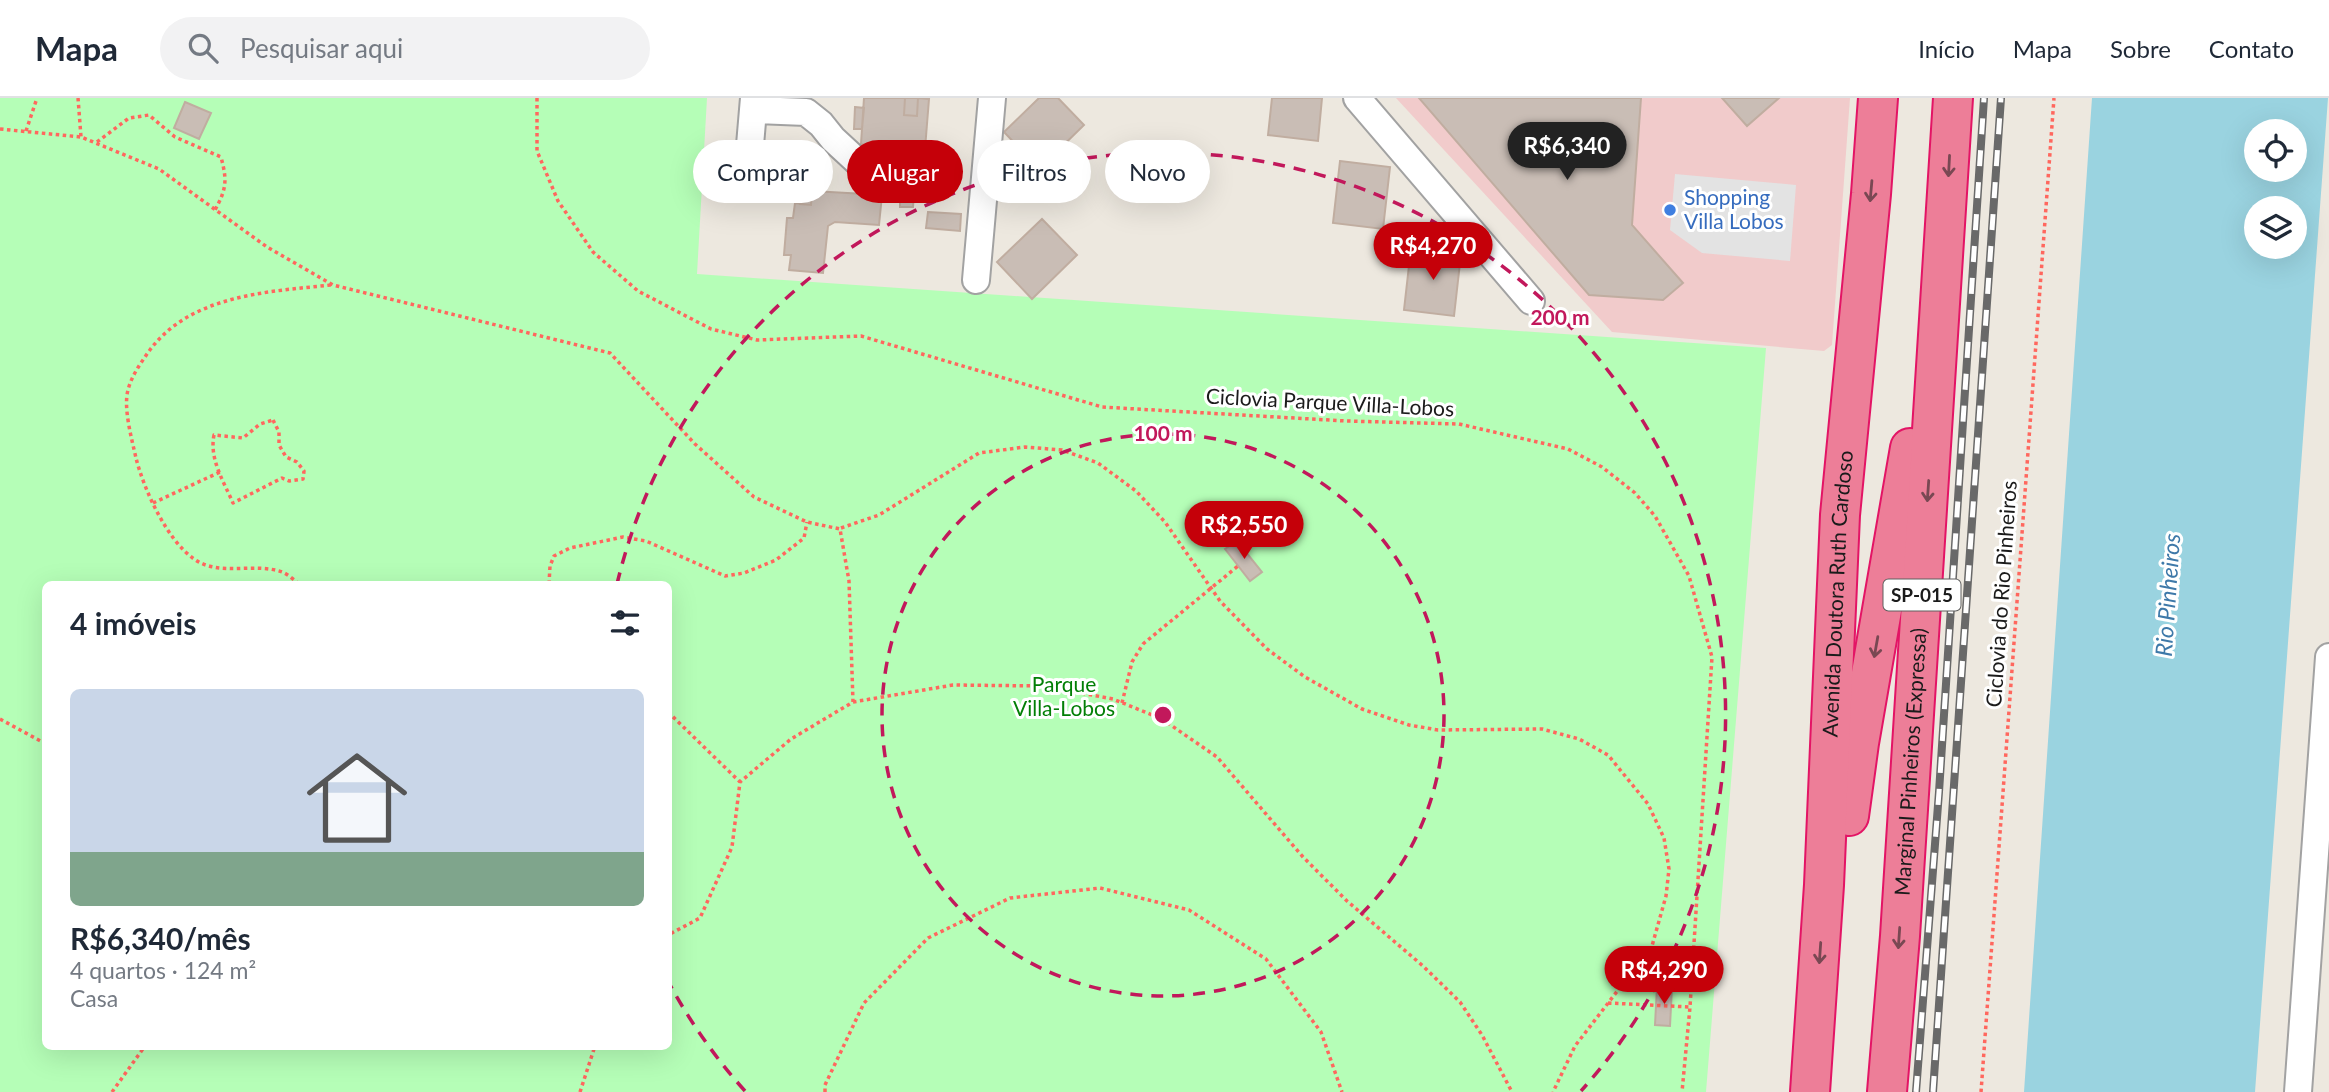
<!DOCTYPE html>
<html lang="pt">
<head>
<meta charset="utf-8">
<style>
	body { margin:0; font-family:Lato,sans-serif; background:#f2f2f3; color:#1f2937; height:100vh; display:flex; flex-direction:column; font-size:26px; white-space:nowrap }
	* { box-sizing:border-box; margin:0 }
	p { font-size:23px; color:#747a83 }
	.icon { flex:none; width:38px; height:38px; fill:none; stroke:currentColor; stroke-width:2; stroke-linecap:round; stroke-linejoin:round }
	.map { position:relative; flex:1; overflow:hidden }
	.drawer { position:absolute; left:42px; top:483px; width:630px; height:469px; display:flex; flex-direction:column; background:#fff; border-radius:10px; box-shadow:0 7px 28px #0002 }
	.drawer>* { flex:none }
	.hud { position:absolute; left:693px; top:42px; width:665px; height:63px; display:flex; gap:14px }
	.fabs { position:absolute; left:2244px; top:21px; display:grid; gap:14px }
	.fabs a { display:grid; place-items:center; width:63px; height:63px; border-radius:50%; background:#fff; box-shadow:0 7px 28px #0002; font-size:35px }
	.price { position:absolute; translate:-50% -60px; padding:0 16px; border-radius:24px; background:#c50009; color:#fff; font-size:23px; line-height:46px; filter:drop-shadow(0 2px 4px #0008) }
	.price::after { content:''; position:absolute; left:50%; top:42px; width:21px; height:16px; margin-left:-10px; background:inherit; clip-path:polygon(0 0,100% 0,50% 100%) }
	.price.on { background:#222; color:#fff }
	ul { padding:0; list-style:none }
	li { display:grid; align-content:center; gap:14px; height:371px; padding:0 28px }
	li+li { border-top:2px solid #e0e1e3 }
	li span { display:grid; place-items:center; height:217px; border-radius:10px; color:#555 }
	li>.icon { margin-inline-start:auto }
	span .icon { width:126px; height:126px; fill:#fffc; stroke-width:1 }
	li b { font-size:30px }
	h2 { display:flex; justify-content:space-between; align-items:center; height:84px; padding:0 28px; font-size:30px }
	.tag { padding:0 24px; border-radius:32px; background:#fff; box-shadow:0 7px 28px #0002; font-size:24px; line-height:63px }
	.tag.on { background:#c50009; color:#fff }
	header { display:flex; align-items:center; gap:42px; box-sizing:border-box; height:98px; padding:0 35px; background:#fff; border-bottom:2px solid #e0e1e3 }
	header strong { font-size:33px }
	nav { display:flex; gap:38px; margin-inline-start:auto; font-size:24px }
	.search { width:490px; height:63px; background:#f2f2f3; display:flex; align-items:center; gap:18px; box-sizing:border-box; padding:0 24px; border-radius:38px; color:#747a83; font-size:26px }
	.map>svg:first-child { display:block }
</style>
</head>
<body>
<header>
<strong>Mapa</strong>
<div class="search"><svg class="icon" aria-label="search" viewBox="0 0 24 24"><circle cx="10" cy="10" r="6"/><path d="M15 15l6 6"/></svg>Pesquisar aqui</div>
<nav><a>Início</a><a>Mapa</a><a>Sobre</a><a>Contato</a></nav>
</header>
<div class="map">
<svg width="2329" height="994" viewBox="0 0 2329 994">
	<rect width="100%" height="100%" fill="#ede8df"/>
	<path fill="#f1cbcb" d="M 1396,0 L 1850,0 L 1832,247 L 1824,253 L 1612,234 Z"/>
	<path fill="#b5feb7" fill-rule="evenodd" d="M 0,0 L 707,0 L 697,176 L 1766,250 L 1706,994 L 0,994 ZM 46,486 L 668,486 L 668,948 L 46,948 Z"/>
	<path fill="#e3e3e3" d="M 1675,76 L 1796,87 L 1790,163 L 1702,155 L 1670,132 Z"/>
	<path fill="#9ad3e0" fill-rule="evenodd" d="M 2092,0 L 2328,0 L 2255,994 L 2024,994 ZM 2256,33 L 2294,33 L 2294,72 L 2256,72 ZM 2256,110 L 2294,110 L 2294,149 L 2256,149 Z"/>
	<path fill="#c9bdb5" stroke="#c0ada0" stroke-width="2" d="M 864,0 L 905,0 L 904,17 L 917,18 L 918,0 L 929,1 L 925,51 L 861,46 Z
		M 905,0 L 918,0 L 917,18 L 904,17 Z
		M 1039,0 L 1058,0 L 1084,27 L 1039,71 L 1004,34 Z
		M 1272,0 L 1322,0 L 1318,43 L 1268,37 Z
		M 1419,0 L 1641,0 L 1632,127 L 1683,185 L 1663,202 L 1589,197 Z
		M 1722,0 L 1779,0 L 1747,28 Z
		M 185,4 L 211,15 L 199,41 L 174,30 Z
		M 855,9 L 864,10 L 862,31 L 854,31 Z
		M 1340,63 L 1390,69 L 1383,131 L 1333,125 Z
		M 812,93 L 882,97 L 879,127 L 835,124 L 828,128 L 823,175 L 789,172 L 791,157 L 784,157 L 787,120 L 793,120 L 795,105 L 811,107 Z
		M 800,95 L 811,96 L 811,107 L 800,106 Z
		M 900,95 L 914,96 L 913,109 L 900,109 Z
		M 928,114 L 961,116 L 960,133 L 926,130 Z
		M 1042,121 L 1077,157 L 1032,201 L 997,164 Z
		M 1411,150 L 1461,156 L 1454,218 L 1404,212 Z
		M 1237,443 L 1262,474 L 1250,483 L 1225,451 Z
		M 1657,888 L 1672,889 L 1670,928 L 1655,927 Z"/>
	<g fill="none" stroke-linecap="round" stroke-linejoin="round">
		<defs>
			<path id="minor" d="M 1357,0 L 1531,203
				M 753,12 L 806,14 L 821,26 L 833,41 L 859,65 L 921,68
				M 749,59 L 754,0
				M 976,182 L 992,0
				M 2298,994 L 2329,559"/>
			<g id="highway">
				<path d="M 1849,718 L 1859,645 L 1910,350"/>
				<path id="s1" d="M 1810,994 L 1824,787 L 1840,417 L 1871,96 L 1878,0"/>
				<path id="s2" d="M 1887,994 L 1900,838 L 1953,0"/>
			</g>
		</defs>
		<use href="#minor" stroke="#a2a2a2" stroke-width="30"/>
		<use href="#highway" stroke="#e31465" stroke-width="42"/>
		<path stroke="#ff675e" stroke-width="3.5" stroke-dasharray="3.5 3.5" stroke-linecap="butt" d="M 78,0 L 81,39
			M 537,0 L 537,53 L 558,103 L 593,154 L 638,193 L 711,231 L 757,242 L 861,238 L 1102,309 L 1346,323 L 1459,326 L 1568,351 L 1602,369 L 1635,395 L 1655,418 L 1689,478 L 1712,559 L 1690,909 L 1682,994
			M 0,31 L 81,39 L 159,71 L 267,149 L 333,187 L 610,255 L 695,346 L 754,399 L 807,424 L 840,431 L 849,483 L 853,604 L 791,641 L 740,684 L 732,749 L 700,820 L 668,837
			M 26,33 L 37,0
			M 97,44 L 129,20 L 149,17 L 175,39 L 221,59 C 227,82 227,90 215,112
			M 273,322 L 279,334 L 279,347 L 286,359 L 297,364 L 304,373 L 303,381 L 289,383 L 282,380 L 233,405 C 224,384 209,361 214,337 L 243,340 L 260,326 Z
			M 153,405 L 220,374
			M 841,430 L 879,417 L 979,355 L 1025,349 L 1062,352 L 1098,365 L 1136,393 L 1165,424 L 1220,503 L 1267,551 L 1305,579 L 1362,611 L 1409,627 L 1438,632 L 1542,631 L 1579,641 L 1608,657 L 1648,706 L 1664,740 L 1669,771 L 1666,798 L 1652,848 L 1575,948 L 1553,994
			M 299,486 C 294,482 288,476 282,474 C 254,464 219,479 194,461 C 167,442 144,392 136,360 C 132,342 123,310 128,292 C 131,280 138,269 145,259 C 185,197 265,194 331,187
			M 549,486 L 550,468 L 554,458 L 570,450 L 623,439 L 646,443 L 725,478 L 744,475 L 776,462 L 804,440 L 807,424
			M 853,604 L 953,587 L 1044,588 L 1113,601 L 1162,621 L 1217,659 L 1303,759 L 1347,803 L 1423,868 L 1460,904 L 1482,937 L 1512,994
			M 1122,605 L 1132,564 L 1143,546 L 1238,468
			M 668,614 L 740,684
			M 0,621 L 46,646
			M 1608,905 L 1690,909
			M 112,994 L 145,948
			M 580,994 L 595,948
			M 825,994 L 825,987 L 864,905 L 928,840 L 1010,800 L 1100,790 L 1189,812 L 1266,861 L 1321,934 L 1342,994
			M 1981,994 L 2054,0"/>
		<use href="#minor" stroke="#fff" stroke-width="26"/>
		<use href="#highway" stroke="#ed7e98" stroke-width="38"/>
		<defs>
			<path id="rail" d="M 1916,994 L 1939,694 L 1984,0
				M 1933,994 L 2001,0"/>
		</defs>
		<use href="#rail" stroke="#696969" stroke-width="8"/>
		<use href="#rail" stroke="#fff" stroke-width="5" stroke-dasharray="16" stroke-linecap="butt"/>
	</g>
	<defs><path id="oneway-shaft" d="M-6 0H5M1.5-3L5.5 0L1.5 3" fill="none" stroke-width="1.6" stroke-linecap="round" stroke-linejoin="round" transform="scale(1.75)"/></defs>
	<g stroke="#794853">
		<use href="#oneway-shaft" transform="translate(1949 68) rotate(93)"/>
		<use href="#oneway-shaft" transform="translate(1871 93) rotate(95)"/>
		<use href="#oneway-shaft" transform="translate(1928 393) rotate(94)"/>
		<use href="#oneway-shaft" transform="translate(1876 549) rotate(100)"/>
		<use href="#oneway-shaft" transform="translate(1899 840) rotate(94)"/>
		<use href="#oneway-shaft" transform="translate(1820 855) rotate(94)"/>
	</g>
	<g fill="none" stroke="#c2185b" stroke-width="3.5" stroke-dasharray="12 9">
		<circle cx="1163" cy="617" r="281"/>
		<path d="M745 993A562 562 0 0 1 669 885M617 486A562 562 0 1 1 1581 993"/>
	</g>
	<circle fill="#3f7fe0" stroke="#fff" stroke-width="2.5" cx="1670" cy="112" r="7"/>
	<g text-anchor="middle" stroke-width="6" stroke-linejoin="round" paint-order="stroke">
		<rect fill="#fff" stroke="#5f5f5f" stroke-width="2" x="1883.5" y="481.5" width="77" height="31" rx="5"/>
		<g font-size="19" font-weight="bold" fill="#1b1b1b">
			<text x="1922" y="504">SP-015</text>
		</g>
		<g font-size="21" fill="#366cbe" stroke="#fff" text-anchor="start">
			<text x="1684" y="107">Shopping<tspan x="1684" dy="24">Villa Lobos</tspan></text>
		</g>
		<g font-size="21" fill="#1b1b1b" stroke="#fff">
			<text transform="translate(1330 305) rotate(3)" y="7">Ciclovia Parque Villa-Lobos</text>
			<text transform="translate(2002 496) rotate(-86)" y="7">Ciclovia do Rio Pinheiros</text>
			<text dy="7" stroke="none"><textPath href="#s1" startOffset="499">Avenida Doutora Ruth Cardoso</textPath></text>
			<text dy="7" stroke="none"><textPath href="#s2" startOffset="331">Marginal Pinheiros (Expressa)</textPath></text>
		</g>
		<g font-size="21" fill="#027f06" stroke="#fff">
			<text x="1064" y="594">Parque<tspan x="1064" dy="24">Villa-Lobos</tspan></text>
		</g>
		<g font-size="23" font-style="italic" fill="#3e79a9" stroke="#fff">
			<text transform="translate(2168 497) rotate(-86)" y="8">Rio Pinheiros</text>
		</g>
	</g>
	<circle cx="1163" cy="617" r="10" fill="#c2185b" stroke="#fff" stroke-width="3.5"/>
	<g font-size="21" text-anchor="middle" font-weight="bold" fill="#c2185b" stroke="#fff" stroke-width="6" stroke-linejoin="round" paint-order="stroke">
		<text x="1560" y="227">200 m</text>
		<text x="1163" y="343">100 m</text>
	</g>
</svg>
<div class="fabs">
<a><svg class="icon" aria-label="locate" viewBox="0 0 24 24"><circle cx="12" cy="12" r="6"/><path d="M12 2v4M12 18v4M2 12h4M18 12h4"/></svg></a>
<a><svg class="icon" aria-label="layers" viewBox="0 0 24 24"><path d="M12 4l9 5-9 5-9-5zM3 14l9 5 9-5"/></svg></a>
</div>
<b class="price on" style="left:1567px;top:84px">R$6,340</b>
<b class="price" style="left:1433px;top:184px">R$4,270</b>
<b class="price" style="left:1244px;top:463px">R$2,550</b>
<b class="price" style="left:1664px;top:908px">R$4,290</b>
<div class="hud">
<a class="tag">Comprar</a>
<a class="tag on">Alugar</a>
<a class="tag">Filtros</a>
<a class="tag">Novo</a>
</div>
<section class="drawer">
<h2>4 imóveis<svg class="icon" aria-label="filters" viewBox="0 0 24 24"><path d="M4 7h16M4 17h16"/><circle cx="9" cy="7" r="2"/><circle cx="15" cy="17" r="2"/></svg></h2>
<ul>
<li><span style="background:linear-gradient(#c9d6e8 75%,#7fa58c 0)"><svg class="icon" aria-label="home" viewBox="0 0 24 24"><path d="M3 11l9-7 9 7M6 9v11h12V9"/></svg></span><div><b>R$6,340/mês</b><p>4 quartos · 124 m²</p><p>Casa</p></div></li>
</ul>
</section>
</div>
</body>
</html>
